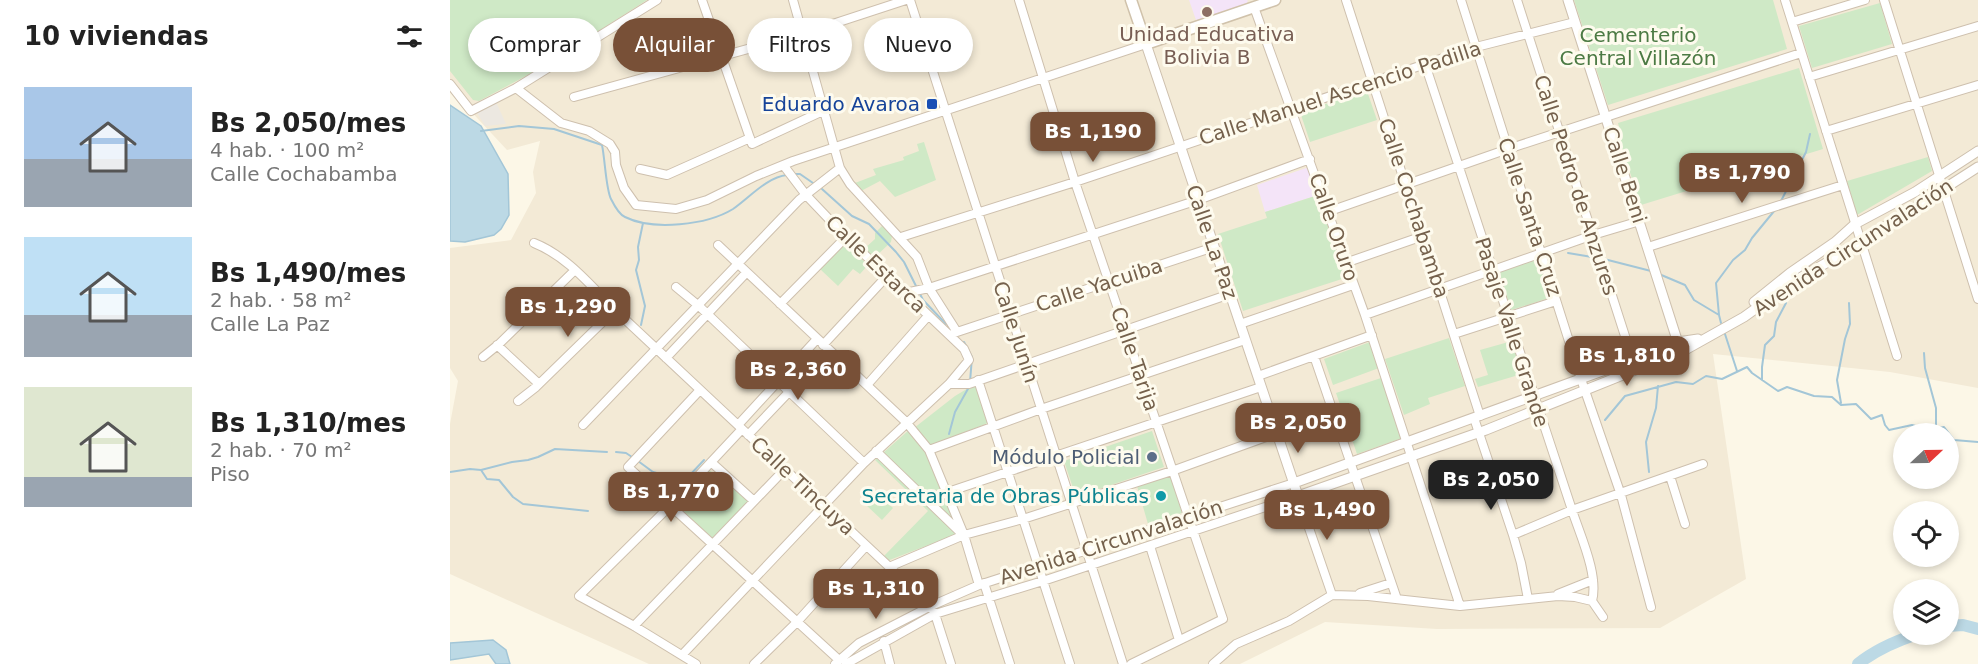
<!DOCTYPE html>
<html lang="es">
<head>
<meta charset="utf-8">
<style>
	body { margin:0; font-family:"DejaVu Sans",sans-serif; background:#f6f6f6; color:#222; height:100vh; display:flex; flex-direction:column; font-size:22px; white-space:nowrap }
	* { box-sizing:border-box; margin:0 }
	p { font-size:20px; color:#767676 }
	.icon { flex:none; width:33px; height:33px; fill:none; stroke:currentColor; stroke-width:2; stroke-linecap:round; stroke-linejoin:round }
	.map { position:relative; flex:1; overflow:hidden }
	.panel { display:flex; flex-direction:column; background:#fff; width:450px }
	.panel>* { flex:none }
	.top-card { position:absolute; left:18px; top:18px; width:570px; height:54px; display:flex; gap:12px }
	.needle { width:39px; rotate:68deg }
	.fabs { position:absolute; left:1443px; top:423px; display:grid; gap:12px }
	.fabs a { display:grid; place-items:center; width:66px; height:66px; border-radius:50%; background:#fff; box-shadow:0 3px 9px #0003; font-size:30px }
	.price { position:absolute; translate:-50% -51px; padding:0 14px; border-radius:12px; background:#785037; color:#fff; font-size:20px; line-height:39px; filter:drop-shadow(0 2px 3px #0008) }
	.price::after { content:''; position:absolute; left:50%; top:36px; width:18px; height:14px; margin-left:-9px; background:inherit; clip-path:polygon(0 0,100% 0,50% 100%) }
	.price.active { background:#222; color:#fff }
	ul { padding:0; list-style:none }
	li { display:flex; align-items:center; gap:18px; height:150px; padding:0 24px }
	li span { display:grid; place-items:center; flex:none; width:168px; height:120px; border-radius:0px; color:#555 }
	li>.icon { margin-inline-start:auto }
	span .icon { width:72px; height:72px; fill:#fffc; stroke-width:1 }
	li b { font-size:26px }
	h2 { display:flex; justify-content:space-between; align-items:center; height:72px; padding:0 24px; font-size:26px }
	.tag { padding:0 21px; border-radius:27px; background:#fff; box-shadow:0 3px 9px #0003; font-size:21px; line-height:54px }
	.tag.active { background:#785037; color:#fff }
	main { display:flex; flex:1; min-height:0 }
	.map>svg:first-child { display:block }
</style>
</head>
<body>
<main>
<section class="panel">
<h2>10 viviendas<svg class="icon" aria-label="filters" viewBox="0 0 24 24"><path d="M4 7h16M4 17h16"/><circle cx="9" cy="7" r="2"/><circle cx="15" cy="17" r="2"/></svg></h2>
<ul>
<li><span style="background:linear-gradient(#a9c7e8 60%,#9aa5b1 0)"><svg class="icon" aria-label="home" viewBox="0 0 24 24"><path d="M3 11l9-7 9 7M6 9v11h12V9"/></svg></span><div><b>Bs 2,050/mes</b><p>4 hab. · 100 m²</p><p>Calle Cochabamba</p></div></li>
<li><span style="background:linear-gradient(#bfe0f5 65%,#9aa5b1 0)"><svg class="icon" aria-label="home" viewBox="0 0 24 24"><path d="M3 11l9-7 9 7M6 9v11h12V9"/></svg></span><div><b>Bs 1,490/mes</b><p>2 hab. · 58 m²</p><p>Calle La Paz</p></div></li>
<li><span style="background:linear-gradient(#dfe7d0 75%,#9aa5b1 0)"><svg class="icon" aria-label="home" viewBox="0 0 24 24"><path d="M3 11l9-7 9 7M6 9v11h12V9"/></svg></span><div><b>Bs 1,310/mes</b><p>2 hab. · 70 m²</p><p>Piso</p></div></li>
</ul>
</section>
<div class="map">
<svg width="1528" height="664" viewBox="0 0 1528 664">
	<rect width="100%" height="100%" fill="#fcf7e7"/>
	<path fill="#f3ead6" d="M 0,0 L 1528,0 L 1528,388 L 1440,372 L 1263,354 L 1296,579 L 1210,628 L 987,629 L 875,622 L 790,664 L 199,664 L 0,574 L 0,424 L 8,381 L 0,368 L 0,248 L 61,240 L 86,193 L 83,172 L 90,141 L 57,150 L 0,89 Z"/>
	<path fill="#ece8e1" d="M 46,102 L 56,124 L 35,126 L 27,113 Z"/>
	<path fill="#f4e4f8" d="M 739,0 L 797,0 L 798,1 L 796,4 L 746,20 Z
		M 856,168 L 859,169 L 868,195 L 815,212 L 807,185 Z"/>
	<path fill="#cfe9c6" d="M 0,0 L 197,0 L 91,68 L 29,101 L 23,100 L 0,71 Z
		M 1124,0 L 1323,0 L 1337,49 L 1158,105 Z
		M 1430,3 L 1442,44 L 1362,68 L 1349,26 Z
		M 1349,68 L 1373,149 L 1191,205 L 1169,140 L 1172,139 L 1168,123 Z
		M 917,91 L 927,120 L 860,142 L 850,112 Z
		M 474,142 L 486,180 L 445,197 L 430,181 L 411,191 L 405,183 L 426,175 L 423,169 L 454,160 L 453,157 L 469,151 L 467,144 Z
		M 1478,157 L 1482,171 L 1407,215 L 1397,181 Z
		M 868,195 L 895,278 L 793,311 L 768,234 L 817,218 L 815,212 Z
		M 432,226 L 439,231 L 442,236 L 441,242 L 424,258 L 414,249 L 425,239 L 425,233 Z
		M 392,245 L 396,245 L 418,265 L 410,274 L 403,269 L 388,286 L 370,269 Z
		M 1090,258 L 1102,297 L 1061,310 L 1049,271 Z
		M 999,338 L 1015,386 L 978,398 L 980,404 L 954,415 L 935,359 Z
		M 1062,341 L 1072,374 L 1028,387 L 1025,379 L 1038,375 L 1030,350 Z
		M 920,342 L 929,368 L 883,385 L 874,359 Z
		M 931,378 L 952,438 L 907,454 L 886,393 Z
		M 525,384 L 538,423 L 480,446 L 464,428 L 505,396 Z
		M 459,430 L 475,451 L 506,524 L 507,534 L 437,561 L 433,557 L 478,511 L 425,460 Z
		M 702,431 L 714,467 L 626,497 L 614,461 Z
		M 259,470 L 299,501 L 262,538 L 227,505 Z
		M 721,476 L 732,513 L 698,524 L 687,486 Z
		M 426,492 L 443,508 L 432,520 L 415,504 Z"/>
	<path fill="#bcd9e5" stroke="#a3c6d7" stroke-width="1.5" d="M 0,105 L 31,126 L 58,174 L 59,215 L 51,229 L 44,235 L 15,242 L 0,241 Z
		M 43,640 L 56,650 L 60,664 L 46,664 L 39,654 L 0,660 L 0,643 Z"/>
	<g fill="none" stroke-linecap="round" stroke-linejoin="round">
		<path stroke="#a3c6d7" stroke-width="2" d="M 31,131 L 69,126 L 104,129 L 152,145 C 155,159 156,190 161,199 C 164,205 170,215 175,217 C 203,231 257,225 283,209 C 299,198 317,177 337,175
			M 345,174 L 350,174 L 363,183
			M 372,189 L 402,216 L 419,224 L 446,252 L 454,262 L 473,300 L 496,324
			M 1330,203 L 1356,152 L 1360,134
			M 1118,253 L 1148,258
			M 1154,259 L 1201,271
			M 1209,274 L 1235,285 L 1244,300 L 1269,315
			M 1271,323 L 1269,315 L 1266,283 L 1283,260 L 1295,250 L 1302,238 L 1325,210
			M 191,325 L 195,306 L 186,270 L 189,260 L 188,247 L 193,223
			M 1274,331 L 1287,371
			M 514,342 L 522,357 L 520,382
			M 1474,353 L 1475,368 L 1486,408 L 1486,429
			M 1312,380 L 1312,367 L 1315,345 L 1324,336 L 1326,322 L 1336,303
			M 1391,403 L 1387,380 L 1395,339 L 1400,324 L 1399,303
			M 1155,420 L 1175,396 L 1226,382 L 1243,384 L 1256,376 L 1272,379 L 1297,367 L 1302,373 L 1328,391 L 1337,387 L 1364,396 L 1382,397 L 1391,405 L 1406,404 L 1421,419 L 1432,415 L 1435,425 L 1439,430 L 1462,425 L 1480,430 L 1494,427 L 1504,440 L 1528,442
			M 499,434 L 505,412 L 519,387
			M 166,452 L 176,453 L 182,457
			M 188,461 L 203,472 L 232,480 L 239,476 L 254,460
			M 31,470 L 37,479 L 49,480 L 63,497 L 73,504 L 138,511
			M 0,472 L 20,469 L 31,470 L 62,462 L 78,460 L 88,457 L 105,449 L 157,452
			M 1199,472 L 1196,442 L 1206,408 L 1208,386"/>
		<path stroke="#bcd9e5" stroke-width="12" d="M 1498,626 L 1513,625 L 1528,629
			M 1408,664 C 1425,650 1446,641 1467,634"/>
		<defs>
			<path id="minor" d="M 252,0 L 302,144 L 375,110
				M 343,0 L 390,168 L 400,184 L 467,257 L 479,288 L 507,332
				M 460,0 L 673,664
				M 569,0 L 625,182 L 773,619 L 681,664
				M 896,0 L 1030,416
				M 1011,0 L 1131,379 L 1171,495 L 1201,607
				M 1067,0 L 1184,364
				M 1335,0 L 1447,356
				M 1434,0 L 1528,299
				M 804,7 L 915,315 L 1010,606
				M 1342,22 L 1415,0
				M 975,64 L 1122,510 C 1130,535 1149,575 1142,601
				M 1359,77 L 1528,26
				M 0,84 L 21,111 L 66,88 L 207,0
				M 66,88 L 111,123 L 139,131 L 160,144 L 165,152 L 166,165 L 174,188 L 186,205 L 226,209 L 257,200 L 306,176 L 343,161 L 696,44
				M 124,97 L 352,34 L 456,0
				M 1376,131 L 1528,85
				M 190,169 L 217,175 L 300,138
				M 877,212 L 1058,149 L 1351,53
				M 451,237 L 625,182 L 1026,47 L 1125,22
				M 84,243 C 117,256 141,286 165,310 L 481,606 L 485,614 L 501,664
				M 268,245 L 456,422 L 479,450 L 514,535 L 529,585
				M 1198,247 L 1393,185
				M 895,263 L 973,236
				M 226,287 L 249,306 L 414,463
				M 455,293 L 479,288 L 748,200 L 860,159
				M 330,304 L 396,237
				M 915,315 L 1143,235 L 1190,221
				M 790,324 L 903,285
				M 504,333 L 764,247
				M 1004,334 L 1106,301
				M 47,345 L 89,384
				M 373,345 L 437,276
				M 864,356 L 947,599
				M 33,357 L 49,344 L 125,270
				M 216,358 L 296,273
				M 808,376 L 922,335
				M 528,380 L 620,664
				M 499,384 L 519,384 L 780,294
				M 417,385 L 478,316
				M 250,390 L 178,467 L 389,660
				M 68,401 L 86,387 L 165,310
				M 1024,418 L 1063,535 L 1071,563 L 1078,599
				M 133,425 L 349,200 L 390,168
				M 288,425 L 367,339
				M 298,435 L 379,350
				M 479,450 L 591,409 L 795,340
				M 426,451 L 511,533
				M 261,462 L 304,501
				M 1220,476 L 1235,524
				M 477,499 L 811,387
				M 1063,535 L 1122,510 L 1253,464
				M 700,546 L 729,640
				M 439,567 L 514,535 L 573,519 L 722,471 L 827,433
				M 534,583 L 560,664
				M 910,593 L 941,583
				M 1108,594 L 1143,580
				M 184,626 L 335,469
				M 434,641 L 440,664
				M 232,655 L 414,463 L 499,384 L 519,360 L 514,349 L 396,237 L 356,195 L 334,166
				M 246,664 L 184,626 L 129,596 L 220,506 L 292,429
				M 304,664 L 347,622 L 416,546
				M 385,664 L 409,643 L 481,606 L 529,585 L 844,483
				M 396,664 L 485,614 L 593,581 L 848,496 L 882,595
				M 763,664 L 786,644 L 839,621 L 882,595 L 918,596 L 1010,606 L 1108,596 L 1125,597 L 1142,601 L 1153,617"/>
			<path id="tertiary" d="M 1118,0 L 1229,346
				M 696,44 L 848,496 L 1036,430 L 1235,350 L 1294,317 L 1343,282 L 1397,251 L 1528,167
				M 1304,302 L 1340,273 L 1385,242 L 1405,224 L 1465,192 L 1528,151
				M 844,483 L 1166,366 L 1228,342 L 1248,339"/>
			<path id="secondary" d="M 681,0 L 696,44 L 825,0"/>
		</defs>
		<use href="#minor" stroke="#cec0ae" stroke-width="10"/>
		<use href="#tertiary" stroke="#cec0ae" stroke-width="11"/>
		<use href="#secondary" stroke="#d0c2ab" stroke-width="13"/>
		<use href="#minor" stroke="#fff" stroke-width="8"/>
		<use href="#tertiary" stroke="#fff" stroke-width="9"/>
		<use href="#secondary" stroke="#fff" stroke-width="10"/>
	</g>
	<circle fill="#8d6e63" stroke="#fefbee" stroke-width="2" cx="757" cy="12" r="6"/>
	<rect fill="#1a4fb4" stroke="#fefbee" stroke-width="2" x="476" y="98" width="12" height="12" rx="3"/>
	<circle fill="#5c6f8a" stroke="#fefbee" stroke-width="2" cx="702" cy="457" r="6"/>
	<circle fill="#0f9aa8" stroke="#fefbee" stroke-width="2" cx="711" cy="496" r="6"/>
	<g text-anchor="middle" stroke-width="6" stroke-linejoin="round" paint-order="stroke">
		<g font-size="20" fill="#785e54" stroke="#fefbee">
			<text x="757" y="41">Unidad Educativa<tspan x="757" dy="23">Bolivia B</tspan></text>
		</g>
		<g font-size="20" fill="#4c7a44" stroke="#fefbee">
			<text x="1188" y="42">Cementerio<tspan x="1188" dy="23">Central Villazón</tspan></text>
		</g>
		<g font-size="20" fill="#75614c" stroke="#fefbee">
			<text transform="translate(890 93) rotate(-18)" y="7">Calle Manuel Ascencio Padilla</text>
			<text transform="translate(1175 175) rotate(72)" y="7">Calle Beni</text>
			<text transform="translate(1126 185) rotate(72)" y="7">Calle Pedro de Anzures</text>
			<text transform="translate(964 208) rotate(72)" y="7">Calle Cochabamba</text>
			<text transform="translate(1080 217) rotate(72)" y="7">Calle Santa Cruz</text>
			<text transform="translate(884 227) rotate(71)" y="7">Calle Oruro</text>
			<text transform="translate(762 242) rotate(71)" y="7">Calle La Paz</text>
			<text transform="translate(1403 247) rotate(-33)" y="7">Avenida Circunvalación</text>
			<text transform="translate(426 264) rotate(44)" y="7">Calle Estarca</text>
			<text transform="translate(649 285) rotate(-18)" y="7">Calle Yacuiba</text>
			<text transform="translate(566 332) rotate(72)" y="7">Calle Junín</text>
			<text transform="translate(1062 332) rotate(72)" y="7">Pasaje Valle Grande</text>
			<text transform="translate(685 359) rotate(71)" y="7">Calle Tarija</text>
			<text transform="translate(353 486) rotate(43)" y="7">Calle Tincuya</text>
			<text transform="translate(661 542) rotate(-18)" y="7">Avenida Circunvalación</text>
		</g>
		<g font-size="20" fill="#164399" stroke="#fefbee" text-anchor="end">
			<text x="470" y="111">Eduardo Avaroa</text>
		</g>
		<g font-size="20" fill="#4e5e75" stroke="#fefbee" text-anchor="end">
			<text x="690" y="464">Módulo Policial</text>
		</g>
		<g font-size="20" fill="#0d838f" stroke="#fefbee" text-anchor="end">
			<text x="699" y="503">Secretaria de Obras Públicas</text>
		</g>
	</g>
</svg>
<div class="fabs">
<a><svg class="needle" viewBox="-14 -14 28 28"><path d="M0-13l5 13h-10z" fill="#e53935"/><path d="M0 13l5-13h-10z" fill="#767676"/></svg></a>
<a><svg class="icon" aria-label="locate" viewBox="0 0 24 24"><circle cx="12" cy="12" r="6"/><path d="M12 2v4M12 18v4M2 12h4M18 12h4"/></svg></a>
<a><svg class="icon" aria-label="layers" viewBox="0 0 24 24"><path d="M12 4l9 5-9 5-9-5zM3 14l9 5 9-5"/></svg></a>
</div>
<b class="price" style="left:643px;top:163px">Bs 1,190</b>
<b class="price" style="left:1292px;top:204px">Bs 1,790</b>
<b class="price" style="left:118px;top:338px">Bs 1,290</b>
<b class="price" style="left:1177px;top:387px">Bs 1,810</b>
<b class="price" style="left:348px;top:401px">Bs 2,360</b>
<b class="price" style="left:848px;top:454px">Bs 2,050</b>
<b class="price active" style="left:1041px;top:511px">Bs 2,050</b>
<b class="price" style="left:221px;top:523px">Bs 1,770</b>
<b class="price" style="left:877px;top:541px">Bs 1,490</b>
<b class="price" style="left:426px;top:620px">Bs 1,310</b>
<div class="top-card">
<a class="tag">Comprar</a>
<a class="tag active">Alquilar</a>
<a class="tag">Filtros</a>
<a class="tag">Nuevo</a>
</div>
</div>
</main>
</body>
</html>
